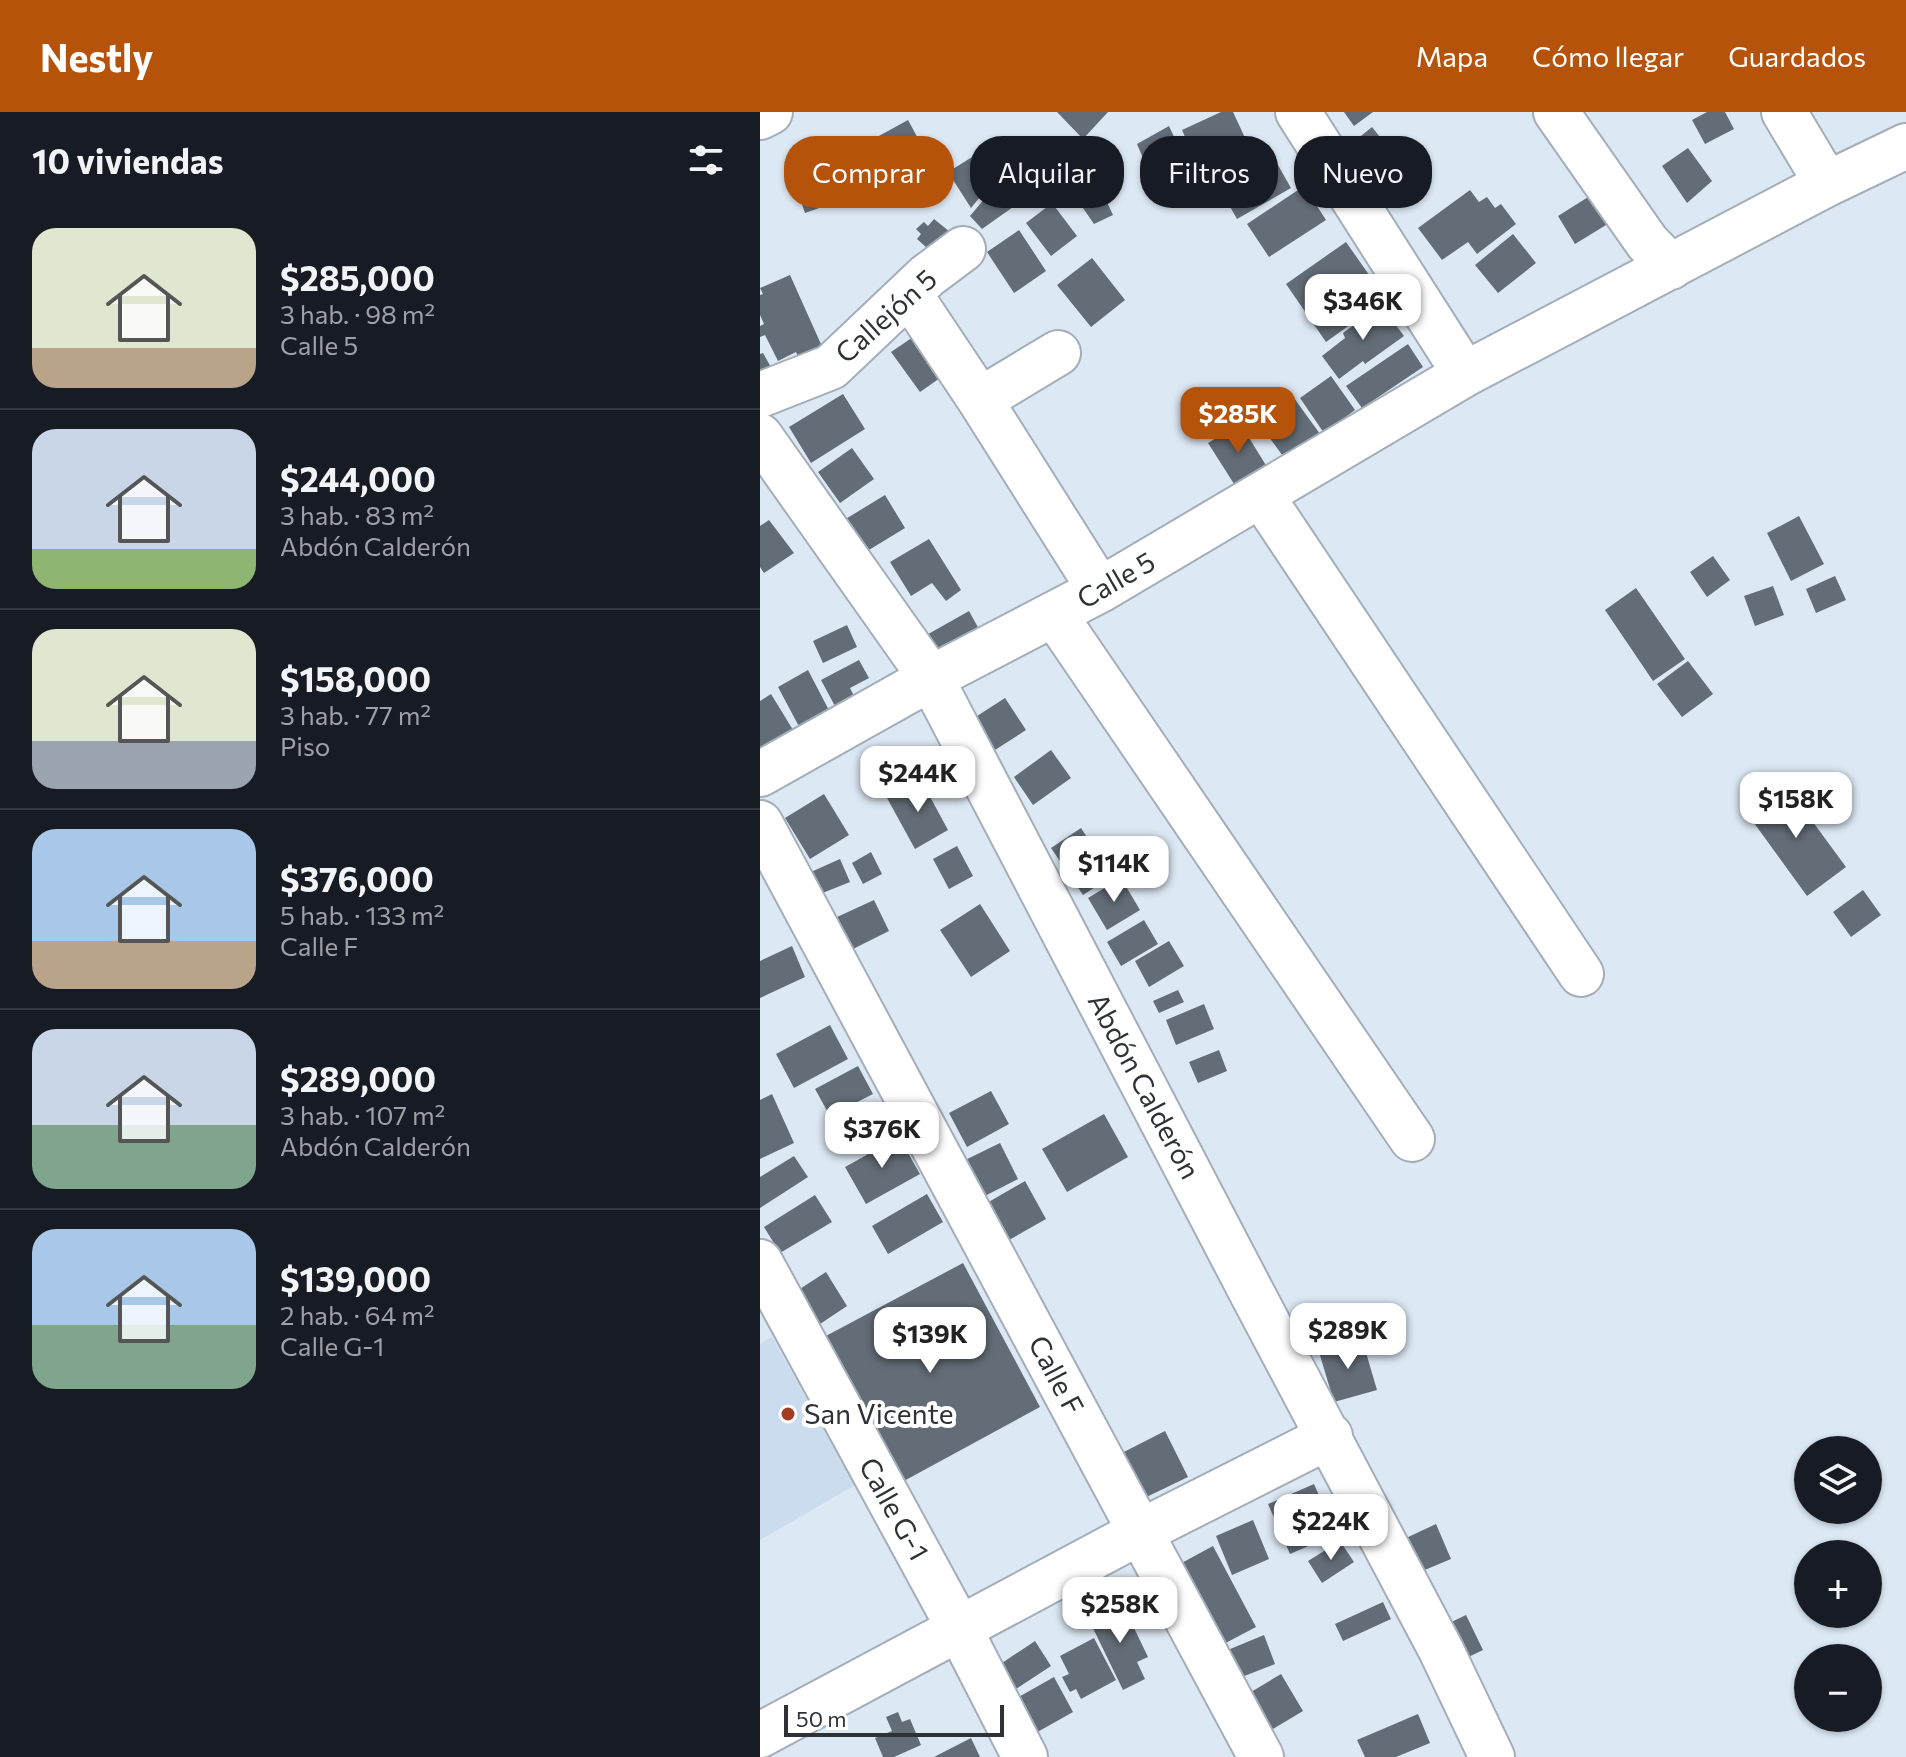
<!DOCTYPE html>
<html lang="es">
<head>
<meta charset="utf-8">
<style>
	body { margin:0; font-family:Commissioner,sans-serif; background:#242831; color:#f1f3f6; height:100vh; display:flex; flex-direction:column; font-size:30px; white-space:nowrap }
	* { box-sizing:border-box; margin:0 }
	p { font-size:26px; color:#9ea1a6 }
	.icon { flex:none; width:44px; height:44px; fill:none; stroke:currentColor; stroke-width:2; stroke-linecap:round; stroke-linejoin:round }
	.map { position:relative; flex:1; overflow:hidden }
	.panel { display:flex; flex-direction:column; background:#171b24; width:760px }
	.panel>* { flex:none }
	.top-card { position:absolute; left:24px; top:24px; width:760px; height:72px; display:flex; gap:16px }
	.controls { position:absolute; left:1034px; top:1324px; display:grid; gap:16px }
	.controls a { display:grid; place-items:center; width:88px; height:88px; border-radius:50%; background:#171b24; box-shadow:0 2px 6px #0004; font-size:40px }
	.scale { position:absolute; left:24px; bottom:20px; width:220px; box-sizing:border-box; padding-left:8px; border:4px solid #2e3237; border-top:0; font-size:22px; line-height:28px; white-space:nowrap; color:#2e3237; -webkit-text-stroke:6px #fff; paint-order:stroke }
	.price { position:absolute; translate:-50% -68px; padding:0 18px; border-radius:16px; background:#fff; color:#222; font-size:26px; line-height:52px; filter:drop-shadow(0 2px 4px #0008) }
	.price::after { content:''; position:absolute; left:50%; top:48px; width:24px; height:18px; margin-left:-12px; background:inherit; clip-path:polygon(0 0,100% 0,50% 100%) }
	.price.on { background:#b45309; color:#fff }
	ul { padding:0; list-style:none }
	li { display:flex; align-items:center; gap:24px; height:200px; padding:0 32px }
	li+li { border-top:2px solid #363941 }
	li span { display:grid; place-items:center; flex:none; width:224px; height:160px; border-radius:24px; color:#555 }
	li>.icon { margin-inline-start:auto }
	span .icon { width:96px; height:96px; fill:#fffc; stroke-width:1 }
	li b { font-size:34px }
	h2 { display:flex; justify-content:space-between; align-items:center; height:96px; padding:0 32px; font-size:34px }
	.chip { padding:0 28px; border-radius:32px; background:#171b24; box-shadow:0 2px 6px #0004; font-size:28px; line-height:72px }
	.chip.on { background:#b45309; color:#fff }
	header { display:flex; align-items:center; gap:48px; box-sizing:border-box; height:112px; padding:0 40px; background:#b45309; color:#fff }
	header strong { font-size:38px }
	nav { display:flex; gap:44px; margin-inline-start:auto; font-size:28px }
	main { display:flex; flex:1; min-height:0 }
	.map>svg:first-child { display:block }
</style>
</head>
<body>
<header>
<strong>Nestly</strong>
<nav><a>Mapa</a><a>Cómo llegar</a><a>Guardados</a></nav>
</header>
<main>
<section class="panel">
<h2>10 viviendas<svg class="icon" aria-label="filters" viewBox="0 0 24 24"><path d="M4 7h16M4 17h16"/><circle cx="9" cy="7" r="2"/><circle cx="15" cy="17" r="2"/></svg></h2>
<ul>
<li><span style="background:linear-gradient(#dfe7d0 75%,#b9a48a 0)"><svg class="icon" aria-label="home" viewBox="0 0 24 24"><path d="M3 11l9-7 9 7M6 9v11h12V9"/></svg></span><div><b>$285,000</b><p>3 hab. · 98 m²</p><p>Calle 5</p></div></li>
<li><span style="background:linear-gradient(#c9d6e8 75%,#8fb573 0)"><svg class="icon" aria-label="home" viewBox="0 0 24 24"><path d="M3 11l9-7 9 7M6 9v11h12V9"/></svg></span><div><b>$244,000</b><p>3 hab. · 83 m²</p><p>Abdón Calderón</p></div></li>
<li><span style="background:linear-gradient(#dfe7d0 70%,#9aa5b1 0)"><svg class="icon" aria-label="home" viewBox="0 0 24 24"><path d="M3 11l9-7 9 7M6 9v11h12V9"/></svg></span><div><b>$158,000</b><p>3 hab. · 77 m²</p><p>Piso</p></div></li>
<li><span style="background:linear-gradient(#a9c7e8 70%,#b9a48a 0)"><svg class="icon" aria-label="home" viewBox="0 0 24 24"><path d="M3 11l9-7 9 7M6 9v11h12V9"/></svg></span><div><b>$376,000</b><p>5 hab. · 133 m²</p><p>Calle F</p></div></li>
<li><span style="background:linear-gradient(#c9d6e8 60%,#7fa58c 0)"><svg class="icon" aria-label="home" viewBox="0 0 24 24"><path d="M3 11l9-7 9 7M6 9v11h12V9"/></svg></span><div><b>$289,000</b><p>3 hab. · 107 m²</p><p>Abdón Calderón</p></div></li>
<li><span style="background:linear-gradient(#a9c7e8 60%,#7fa58c 0)"><svg class="icon" aria-label="home" viewBox="0 0 24 24"><path d="M3 11l9-7 9 7M6 9v11h12V9"/></svg></span><div><b>$139,000</b><p>2 hab. · 64 m²</p><p>Calle G-1</p></div></li>
</ul>
</section>
<div class="map">
<svg width="1146" height="1645" viewBox="0 0 1146 1645">
	<rect width="100%" height="100%" fill="#dce8f4"/>
	<path fill="#cadced" d="M 12,1225 L 95,1373 L 0,1428 L 0,1232 Z"/>
	<path fill="#636d77" d="M 297,0 L 348,0 L 323,27 Z
		M 461,0 L 473,0 L 486,28 L 436,50 L 422,18 Z
		M 584,0 L 613,0 L 594,14 Z
		M 947,0 L 965,0 L 974,17 L 945,32 L 932,8 Z
		M 148,8 L 173,54 L 134,76 L 108,30 Z
		M 409,14 L 428,55 L 393,70 L 377,32 Z
		M 612,15 L 624,30 L 608,43 L 596,28 Z
		M 77,34 L 94,84 L 45,101 L 28,51 Z
		M 928,36 L 952,69 L 927,91 L 902,54 Z
		M 217,42 L 233,69 L 211,96 L 188,60 Z
		M 514,46 L 531,76 L 477,107 L 460,77 Z
		M 251,55 L 274,80 L 222,117 L 210,104 Z
		M 339,73 L 353,103 L 334,112 L 316,86 Z
		M 544,74 L 566,108 L 509,145 L 487,112 Z
		M 710,78 L 719,90 L 727,85 L 735,96 L 741,92 L 756,112 L 717,142 L 708,130 L 682,148 L 658,116 Z
		M 833,82 L 851,110 L 815,132 L 798,104 Z
		M 292,91 L 317,124 L 291,144 L 266,111 Z
		M 174,107 L 195,124 L 177,145 L 157,127 L 161,122 L 156,117 L 164,110 L 168,114 Z
		M 259,118 L 286,159 L 254,181 L 227,140 Z
		M 753,122 L 776,151 L 738,181 L 715,153 Z
		M 586,130 L 626,187 L 566,230 L 526,172 Z
		M 332,146 L 365,188 L 331,215 L 297,173 Z
		M 30,163 L 69,250 L 45,261 L 36,240 L 18,249 L 5,223 L 0,225 L 0,214 L 4,212 L 0,203 L 0,183 L 3,182 L 0,176 Z
		M 621,193 L 644,224 L 605,252 L 603,249 L 579,267 L 562,244 L 585,226 L 583,221 Z
		M 162,219 L 190,259 L 160,280 L 131,240 Z
		M 648,232 L 663,255 L 602,296 L 586,274 Z
		M 3,241 L 16,264 L 0,267 L 0,242 Z
		M 571,264 L 595,298 L 564,321 L 540,286 Z
		M 83,282 L 105,317 L 51,351 L 29,315 Z
		M 534,286 L 560,322 L 525,347 L 499,311 Z
		M 480,311 L 507,355 L 476,375 L 448,331 Z
		M 92,336 L 114,367 L 80,391 L 58,360 Z
		M 125,383 L 145,416 L 104,441 L 84,408 Z
		M 1039,404 L 1064,452 L 1031,469 L 1007,421 Z
		M 9,408 L 34,441 L 4,461 L 0,455 L 0,414 Z
		M 169,427 L 201,478 L 186,489 L 172,471 L 151,484 L 130,450 Z
		M 953,444 L 970,468 L 947,485 L 930,460 Z
		M 1075,464 L 1086,488 L 1056,501 L 1046,477 Z
		M 1013,474 L 1024,503 L 995,514 L 984,484 Z
		M 876,476 L 925,547 L 893,569 L 845,498 Z
		M 209,499 L 225,528 L 180,554 L 163,525 Z
		M 87,513 L 97,535 L 63,551 L 53,529 Z
		M 99,548 L 109,566 L 90,576 L 95,586 L 76,596 L 61,568 Z
		M 928,549 L 953,582 L 922,605 L 897,572 Z
		M 48,558 L 73,606 L 43,622 L 18,575 Z
		M 11,582 L 41,631 L 0,649 L 0,589 Z
		M 245,586 L 266,618 L 235,638 L 214,606 Z
		M 291,638 L 311,666 L 273,693 L 254,665 Z
		M 161,668 L 188,718 L 155,737 L 127,686 Z
		M 1025,672 L 1086,755 L 1047,784 L 986,700 Z
		M 64,682 L 89,723 L 50,747 L 25,706 Z
		M 321,716 L 352,764 L 323,783 L 291,736 Z
		M 197,734 L 213,764 L 189,777 L 173,747 Z
		M 111,740 L 122,762 L 103,772 L 92,751 Z
		M 80,747 L 90,770 L 60,782 L 51,760 Z
		M 361,766 L 380,798 L 347,818 L 328,786 Z
		M 1103,778 L 1121,803 L 1091,825 L 1073,800 Z
		M 114,788 L 129,819 L 93,837 L 77,805 Z
		M 220,792 L 250,839 L 211,865 L 180,818 Z
		M 384,808 L 398,832 L 361,854 L 347,830 Z
		M 409,829 L 424,854 L 389,875 L 375,849 Z
		M 32,834 L 45,865 L 0,886 L 0,849 Z
		M 418,878 L 424,890 L 399,901 L 393,889 Z
		M 444,892 L 454,917 L 416,933 L 406,908 Z
		M 70,913 L 88,947 L 34,976 L 16,942 Z
		M 459,938 L 467,959 L 438,971 L 429,950 Z
		M 98,954 L 113,982 L 70,1004 L 55,977 Z
		M 231,979 L 249,1012 L 207,1035 L 189,1001 Z
		M 12,982 L 34,1031 L 0,1047 L 0,988 Z
		M 344,1002 L 368,1045 L 307,1080 L 282,1037 Z
		M 139,1025 L 160,1062 L 106,1092 L 85,1055 Z
		M 240,1031 L 258,1067 L 217,1088 L 199,1051 Z
		M 34,1044 L 48,1065 L 0,1096 L 0,1065 Z
		M 265,1069 L 286,1107 L 242,1132 L 220,1095 Z
		M 167,1082 L 183,1110 L 128,1142 L 112,1114 Z
		M 55,1083 L 72,1110 L 20,1141 L 4,1115 Z
		M 203,1151 L 280,1295 L 131,1376 L 64,1225 Z
		M 66,1160 L 87,1194 L 51,1218 L 29,1184 Z
		M 602,1227 L 617,1278 L 574,1290 L 559,1240 Z
		M 405,1319 L 428,1365 L 374,1391 L 352,1346 Z
		M 554,1372 L 576,1422 L 530,1442 L 508,1392 Z
		M 493,1408 L 509,1447 L 472,1463 L 456,1424 Z
		M 676,1412 L 691,1447 L 660,1460 L 646,1426 Z
		M 580,1429 L 594,1450 L 562,1471 L 548,1449 Z
		M 453,1434 L 496,1515 L 458,1535 L 416,1454 Z
		M 623,1490 L 631,1507 L 583,1529 L 575,1512 Z
		M 362,1491 L 388,1545 L 377,1550 L 385,1567 L 363,1578 L 329,1508 Z
		M 706,1503 L 723,1538 L 698,1550 L 681,1515 Z
		M 504,1523 L 515,1552 L 474,1568 L 463,1540 Z
		M 334,1526 L 356,1568 L 321,1587 L 316,1577 L 310,1580 L 302,1565 L 309,1562 L 300,1544 Z
		M 275,1529 L 291,1554 L 253,1579 L 236,1555 Z
		M 521,1562 L 543,1599 L 503,1623 L 481,1586 Z
		M 294,1565 L 313,1600 L 274,1622 L 255,1587 Z
		M 138,1600 L 142,1610 L 150,1607 L 161,1633 L 134,1645 L 123,1645 L 115,1626 L 132,1619 L 126,1605 Z
		M 658,1602 L 670,1631 L 636,1645 L 605,1645 L 597,1628 Z
		M 211,1626 L 220,1645 L 174,1645 Z"/>
	<g fill="none" stroke-linecap="round" stroke-linejoin="round">
		<defs>
			<path id="minor" d="M 538,0 L 705,262
				M 796,0 L 887,130 L 911,155
				M 1024,0 L 1067,72
				M 0,5 L 10,0
				M 150,183 L 220,288 L 340,478
				M 0,283 L 71,255 L 167,164 L 203,137
				M 220,288 L 298,241
				M 0,324 L 171,566 L 494,1185 L 681,1538 L 732,1645
				M 501,383 L 821,862
				M 294,502 L 652,1027
				M 0,662 L 171,566 L 340,478 L 705,262 L 1067,72 L 1146,34
				M 0,711 L 501,1645
				M 0,1150 L 199,1516 L 265,1645
				M 0,1623 L 380,1420 L 570,1324"/>
		</defs>
		<use href="#minor" stroke="#a3aeb9" stroke-width="48"/>
		<use href="#minor" stroke="#fff" stroke-width="44"/>
	</g>
	<circle fill="#a43b23" stroke="#fff" stroke-width="3" cx="28" cy="1302" r="8"/>
	<g text-anchor="middle" stroke-width="8" stroke-linejoin="round" paint-order="stroke">
		<g font-size="28" fill="#2e3237" stroke="#fff">
			<text transform="translate(126 204) rotate(-42)" y="10">Callejón 5</text>
			<text transform="translate(356 468) rotate(-30)" y="10">Calle 5</text>
			<text transform="translate(384 974) rotate(62)" y="10">Abdón Calderón</text>
			<text transform="translate(296 1263) rotate(62)" y="10">Calle F</text>
			<text transform="translate(134 1397) rotate(61)" y="10">Calle G-1</text>
		</g>
		<g font-size="28" fill="#2e3237" stroke="#fff" text-anchor="start">
			<text x="44" y="1312">San Vicente</text>
		</g>
	</g>
</svg>
<div class="controls">
<a><svg class="icon" aria-label="layers" viewBox="0 0 24 24"><path d="M12 4l9 5-9 5-9-5zM3 14l9 5 9-5"/></svg></a>
<a>+</a>
<a>−</a>
</div>
<div class="scale">50 m</div>
<b class="price" style="left:603px;top:230px">$346K</b>
<b class="price on" style="left:478px;top:343px">$285K</b>
<b class="price" style="left:158px;top:702px">$244K</b>
<b class="price" style="left:1036px;top:728px">$158K</b>
<b class="price" style="left:354px;top:792px">$114K</b>
<b class="price" style="left:122px;top:1058px">$376K</b>
<b class="price" style="left:588px;top:1259px">$289K</b>
<b class="price" style="left:170px;top:1263px">$139K</b>
<b class="price" style="left:571px;top:1450px">$224K</b>
<b class="price" style="left:360px;top:1533px">$258K</b>
<div class="top-card">
<a class="chip on">Comprar</a>
<a class="chip">Alquilar</a>
<a class="chip">Filtros</a>
<a class="chip">Nuevo</a>
</div>
</div>
</main>
</body>
</html>
